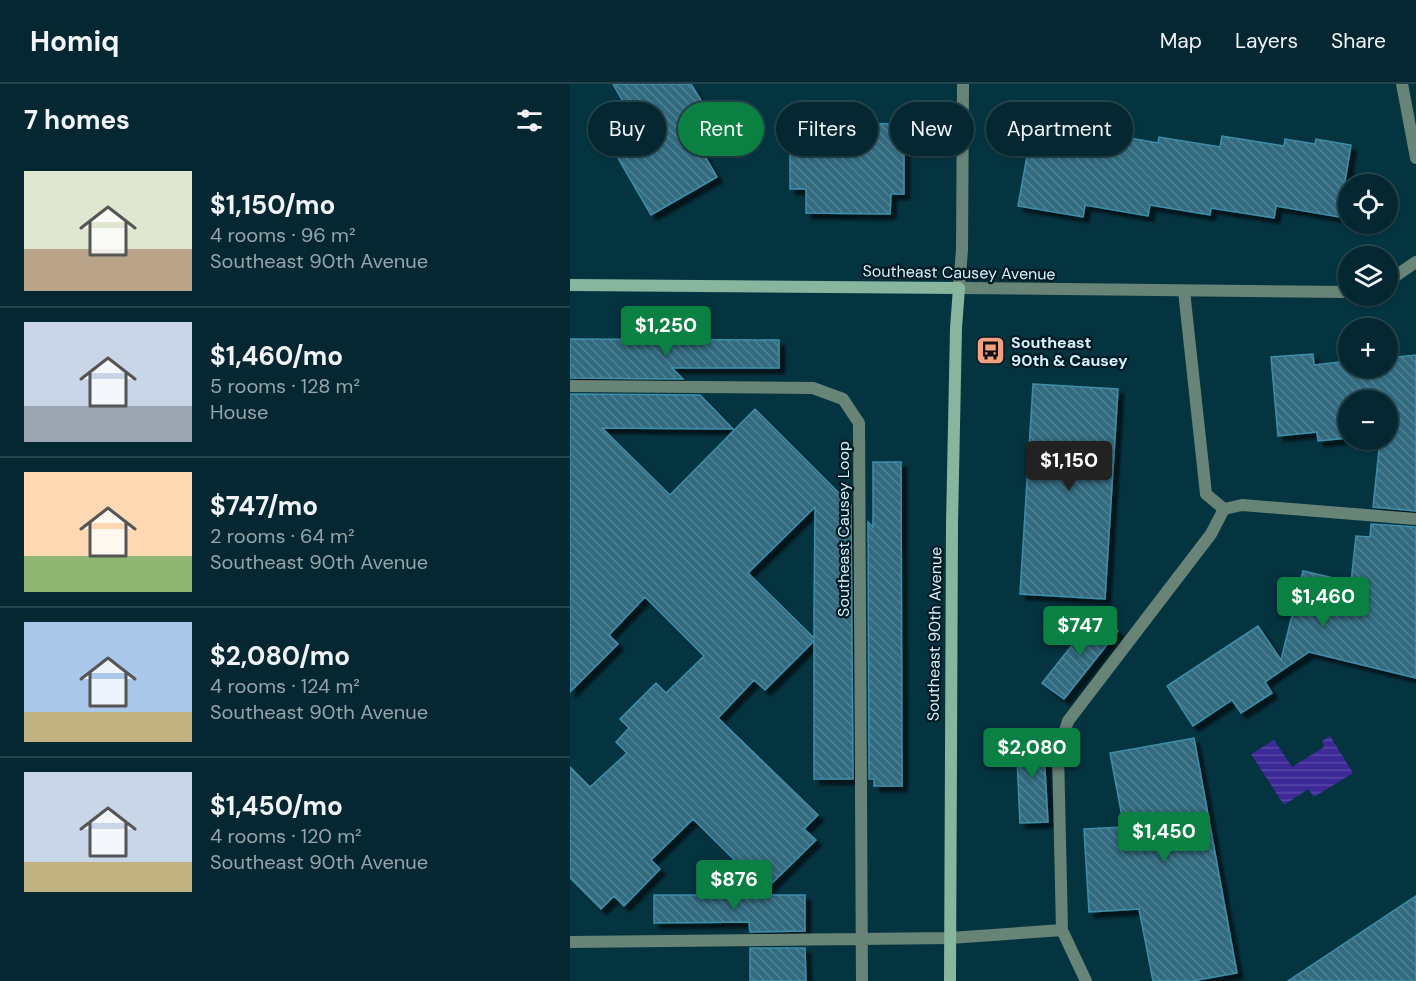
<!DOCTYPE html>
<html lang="en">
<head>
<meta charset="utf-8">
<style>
	body { margin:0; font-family:"DM Sans",sans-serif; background:#0d2f39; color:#f1f3f6; height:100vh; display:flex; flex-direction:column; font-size:22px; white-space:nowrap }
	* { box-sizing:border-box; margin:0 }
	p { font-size:20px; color:#97a5ab }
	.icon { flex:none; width:33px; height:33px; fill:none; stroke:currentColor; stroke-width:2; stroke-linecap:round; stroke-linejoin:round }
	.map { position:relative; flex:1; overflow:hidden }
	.drawer { display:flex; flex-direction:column; background:#042731; width:570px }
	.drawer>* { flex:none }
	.hud { position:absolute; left:18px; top:18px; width:570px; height:54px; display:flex; gap:12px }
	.tools { position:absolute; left:768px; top:90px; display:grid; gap:12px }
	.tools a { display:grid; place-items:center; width:60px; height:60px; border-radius:50%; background:#042731; box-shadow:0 2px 4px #0004,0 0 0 2px #25444d; font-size:30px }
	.price { position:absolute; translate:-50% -51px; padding:0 14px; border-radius:6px; background:#0b8043; color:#fff; font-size:20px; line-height:39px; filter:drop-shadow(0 2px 3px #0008) }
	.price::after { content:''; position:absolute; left:50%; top:36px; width:18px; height:14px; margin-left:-9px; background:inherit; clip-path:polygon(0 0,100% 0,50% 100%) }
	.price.active { background:#222; color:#fff }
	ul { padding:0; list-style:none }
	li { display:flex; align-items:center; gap:18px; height:150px; padding:0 24px }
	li+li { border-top:2px solid #25444d }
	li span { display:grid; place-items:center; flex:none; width:168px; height:120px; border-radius:0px; color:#555 }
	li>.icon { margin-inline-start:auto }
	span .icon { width:72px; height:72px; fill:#fffc; stroke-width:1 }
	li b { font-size:26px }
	h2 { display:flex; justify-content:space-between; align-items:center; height:72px; padding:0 24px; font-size:26px }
	.pill { padding:0 21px; border-radius:27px; background:#042731; box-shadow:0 2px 4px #0004,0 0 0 2px #25444d; font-size:21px; line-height:54px }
	.pill.active { background:#0b8043; color:#fff }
	header { display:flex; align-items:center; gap:36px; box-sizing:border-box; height:84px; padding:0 30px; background:#042731; border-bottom:2px solid #25444d }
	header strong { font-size:28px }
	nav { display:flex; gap:33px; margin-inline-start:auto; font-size:21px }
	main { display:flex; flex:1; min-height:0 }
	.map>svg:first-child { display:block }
</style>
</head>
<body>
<header>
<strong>Homiq</strong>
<nav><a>Map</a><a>Layers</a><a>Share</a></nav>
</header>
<main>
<section class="drawer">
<h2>7 homes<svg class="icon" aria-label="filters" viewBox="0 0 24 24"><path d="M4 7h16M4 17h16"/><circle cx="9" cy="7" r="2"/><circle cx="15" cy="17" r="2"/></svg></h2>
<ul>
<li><span style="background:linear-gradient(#dfe7d0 65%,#b9a48a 0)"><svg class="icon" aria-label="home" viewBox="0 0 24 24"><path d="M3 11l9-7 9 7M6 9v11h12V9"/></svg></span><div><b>$1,150/mo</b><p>4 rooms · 96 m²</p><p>Southeast 90th Avenue</p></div></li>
<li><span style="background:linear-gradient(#c9d6e8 70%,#9aa5b1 0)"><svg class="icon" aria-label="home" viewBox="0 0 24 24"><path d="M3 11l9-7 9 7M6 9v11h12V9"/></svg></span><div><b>$1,460/mo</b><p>5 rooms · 128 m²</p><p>House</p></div></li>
<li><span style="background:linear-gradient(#ffd9b3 70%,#8fb573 0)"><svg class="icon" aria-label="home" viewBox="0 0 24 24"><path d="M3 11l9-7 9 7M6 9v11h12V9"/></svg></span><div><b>$747/mo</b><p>2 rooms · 64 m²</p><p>Southeast 90th Avenue</p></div></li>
<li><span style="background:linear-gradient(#a9c7e8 75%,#c2b280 0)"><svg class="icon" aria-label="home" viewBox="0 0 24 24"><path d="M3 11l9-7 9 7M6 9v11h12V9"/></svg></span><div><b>$2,080/mo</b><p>4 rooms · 124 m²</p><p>Southeast 90th Avenue</p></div></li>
<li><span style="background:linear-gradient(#c9d6e8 75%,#c2b280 0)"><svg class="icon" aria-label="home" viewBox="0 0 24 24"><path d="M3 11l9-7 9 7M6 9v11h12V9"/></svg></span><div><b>$1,450/mo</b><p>4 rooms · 120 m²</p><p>Southeast 90th Avenue</p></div></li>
</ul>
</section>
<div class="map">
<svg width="846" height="897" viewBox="0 0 846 897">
	<defs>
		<pattern id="water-rules" width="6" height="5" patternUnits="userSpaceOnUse" patternTransform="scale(1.5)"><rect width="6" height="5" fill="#3d2997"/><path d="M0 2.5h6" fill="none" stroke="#5848a7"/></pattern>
		<pattern id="building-back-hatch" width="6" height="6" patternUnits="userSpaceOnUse" patternTransform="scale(1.5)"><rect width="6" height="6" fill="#326b7f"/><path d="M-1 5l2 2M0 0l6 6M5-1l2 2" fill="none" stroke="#4f8192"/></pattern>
		<filter id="shadow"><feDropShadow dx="5.5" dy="5.5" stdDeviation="1.5" flood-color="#0009"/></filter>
	</defs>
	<rect width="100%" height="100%" fill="#053441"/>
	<path fill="url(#water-rules)" d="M 760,652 L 783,689 L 744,713 L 738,705 L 714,721 L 681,670 L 704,656 L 722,683 L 754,663 L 752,657 Z"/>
	<path fill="url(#building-back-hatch)" stroke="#3e8faa" stroke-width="1.5" fill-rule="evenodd" filter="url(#shadow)" d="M 43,0 L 121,0 L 137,26 L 115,38 L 147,93 L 81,131 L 48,74 L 76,58 Z
		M 255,32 L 288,32 L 288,39 L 322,40 L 321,49 L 334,49 L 334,110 L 321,110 L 320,130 L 236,129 L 236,105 L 220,105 L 220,40 L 255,40 Z
		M 461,50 L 524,60 L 525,54 L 554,59 L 555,53 L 588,59 L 589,53 L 650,63 L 652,52 L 714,62 L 715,55 L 745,60 L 746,55 L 781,61 L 769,133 L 706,122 L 704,134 L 641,124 L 640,131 L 580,121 L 578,132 L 515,121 L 513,133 L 448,122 Z
		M 0,255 L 209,256 L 209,284 L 102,284 L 113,295 L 0,294 Z
		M 743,270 L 744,281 L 778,277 L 778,284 L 818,284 L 818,274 L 846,271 L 846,427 L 803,423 L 810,356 L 818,356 L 818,316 L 778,316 L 778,354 L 748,357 L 747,348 L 708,352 L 701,273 Z
		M 463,300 L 548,305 L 535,515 L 450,510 Z
		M 0,310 L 130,311 L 163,345 L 32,344 L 100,411 L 185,325 L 281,421 L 283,695 L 244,695 L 244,557 L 195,606 L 184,596 L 148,634 L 248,731 L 234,745 L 246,756 L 195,806 L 123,735 L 81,776 L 90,785 L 54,822 L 44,812 L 31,825 L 0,794 L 0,683 L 20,703 L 57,669 L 46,658 L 59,644 L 50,635 L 86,599 L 96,609 L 134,572 L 75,513 L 39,551 L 48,560 L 0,608 ZM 245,423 L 244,527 L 244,554 L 178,489 Z
		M 303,378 L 331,378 L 332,702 L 304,702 L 304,695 L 299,695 L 298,438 L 303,443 Z
		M 801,440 L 846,443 L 846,594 L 739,568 L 695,598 L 702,609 L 671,629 L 662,616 L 623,642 L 597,602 L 688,542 L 711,576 L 733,487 L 781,498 L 786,452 L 800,453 Z
		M 526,531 L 548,547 L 494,615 L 472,599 Z
		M 473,651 L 478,738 L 450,739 L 446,652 Z
		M 624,654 L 667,889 L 622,897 L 583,897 L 569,825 L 519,828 L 514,745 L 554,743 L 540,669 Z
		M 84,811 L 235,811 L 235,847 L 180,848 L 179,838 L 84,839 Z
		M 846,812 L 846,897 L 718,897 Z
		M 180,864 L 235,864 L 236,897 L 180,897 Z"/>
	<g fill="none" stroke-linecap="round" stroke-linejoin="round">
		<path stroke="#688476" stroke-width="12" d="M 832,0 L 846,74
			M 389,204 L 392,166 L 393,0
			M 614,207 L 636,410 L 654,425
			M 0,302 L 243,304 L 273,315 L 289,339 L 292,897
			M 492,846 L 488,668 L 498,637 L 641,450 L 654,425 L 672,421 L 846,435
			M 0,858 L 380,854 L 492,846 L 516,897"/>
		<path stroke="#688476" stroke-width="12" d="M 818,197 L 846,178
			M 389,204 L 778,208"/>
		<path stroke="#87b59e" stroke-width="12" d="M 0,201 L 389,204 L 386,244 L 382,440 L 380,897"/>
	</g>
	<defs>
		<symbol id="bus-square" viewBox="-11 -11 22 22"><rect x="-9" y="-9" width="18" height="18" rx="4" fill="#f2a07f" stroke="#021a22"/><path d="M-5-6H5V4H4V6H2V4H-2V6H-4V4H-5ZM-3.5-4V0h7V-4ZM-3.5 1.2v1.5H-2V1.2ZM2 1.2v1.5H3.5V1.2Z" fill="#111"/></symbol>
	</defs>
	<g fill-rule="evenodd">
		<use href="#bus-square" x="404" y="250" width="33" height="33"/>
	</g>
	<g text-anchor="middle" stroke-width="4.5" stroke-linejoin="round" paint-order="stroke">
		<g font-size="16" fill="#d5f3ff" stroke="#021a22">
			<text transform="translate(389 188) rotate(1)" y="6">Southeast Causey Avenue</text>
			<text transform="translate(273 445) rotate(-90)" y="6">Southeast Causey Loop</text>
			<text transform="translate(364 550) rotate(-89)" y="6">Southeast 90th Avenue</text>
		</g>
		<g font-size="16" font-weight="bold" fill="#d5f3ff" stroke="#021a22" text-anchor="start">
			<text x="441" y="264">Southeast<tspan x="441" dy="18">90th &amp; Causey</tspan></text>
		</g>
	</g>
</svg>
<div class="tools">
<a><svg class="icon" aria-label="locate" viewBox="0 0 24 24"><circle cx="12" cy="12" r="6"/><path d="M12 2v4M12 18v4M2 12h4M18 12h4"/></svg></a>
<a><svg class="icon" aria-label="layers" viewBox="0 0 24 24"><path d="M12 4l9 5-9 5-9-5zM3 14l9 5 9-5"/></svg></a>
<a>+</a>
<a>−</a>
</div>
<b class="price" style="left:96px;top:273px">$1,250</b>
<b class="price active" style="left:499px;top:408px">$1,150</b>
<b class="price" style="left:753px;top:544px">$1,460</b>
<b class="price" style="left:510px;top:573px">$747</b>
<b class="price" style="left:462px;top:695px">$2,080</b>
<b class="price" style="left:594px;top:779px">$1,450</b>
<b class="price" style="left:164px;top:827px">$876</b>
<div class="hud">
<a class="pill">Buy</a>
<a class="pill active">Rent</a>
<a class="pill">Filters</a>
<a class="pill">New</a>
<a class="pill">Apartment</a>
</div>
</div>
</main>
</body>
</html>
